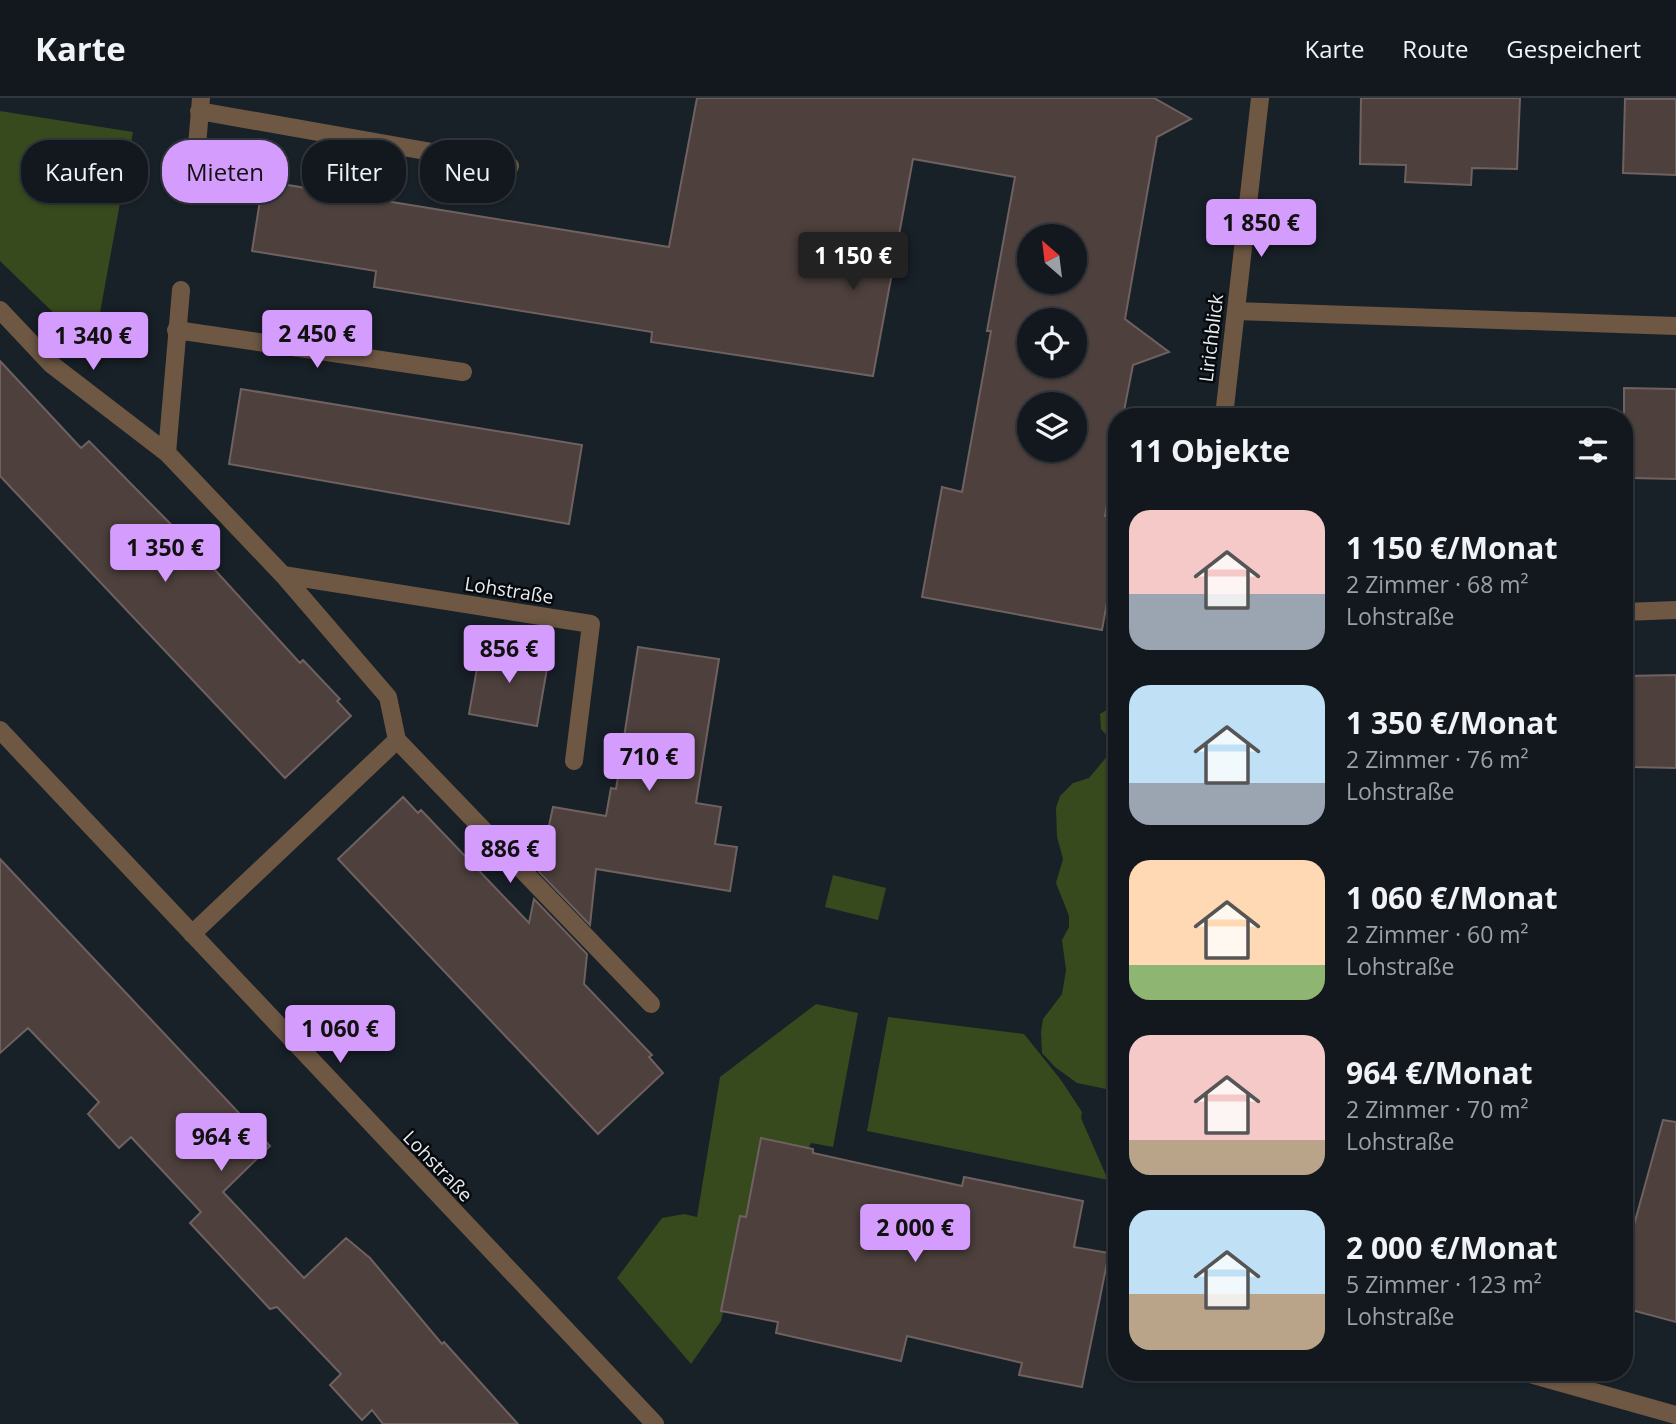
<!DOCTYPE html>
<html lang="de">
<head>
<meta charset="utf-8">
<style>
	body { margin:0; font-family:"Open Sans",sans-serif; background:#1b2127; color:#f1f3f6; height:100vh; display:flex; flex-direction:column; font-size:26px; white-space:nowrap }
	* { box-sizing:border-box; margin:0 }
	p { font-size:23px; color:#9ca0a4 }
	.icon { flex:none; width:38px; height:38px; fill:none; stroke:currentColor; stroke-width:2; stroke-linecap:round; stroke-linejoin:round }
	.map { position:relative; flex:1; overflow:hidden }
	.details { position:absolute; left:1108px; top:310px; width:525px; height:973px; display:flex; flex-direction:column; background:#12181e; border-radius:28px; box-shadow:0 2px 5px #0004,0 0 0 2px #31373c }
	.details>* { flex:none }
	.banner { position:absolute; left:21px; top:42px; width:665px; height:63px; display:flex; gap:14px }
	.needle { width:46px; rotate:332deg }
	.tools { position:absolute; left:1017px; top:126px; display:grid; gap:14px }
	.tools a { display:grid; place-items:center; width:70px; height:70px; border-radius:50%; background:#12181e; box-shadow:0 2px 5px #0004,0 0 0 2px #31373c; font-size:35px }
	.price { position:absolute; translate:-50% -60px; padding:0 16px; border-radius:7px; background:#d49cfc; color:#111; font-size:23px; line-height:46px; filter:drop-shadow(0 2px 4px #0008) }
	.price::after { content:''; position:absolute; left:50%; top:42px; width:21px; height:16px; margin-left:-10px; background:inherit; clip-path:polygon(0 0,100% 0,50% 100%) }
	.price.current { background:#222; color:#fff }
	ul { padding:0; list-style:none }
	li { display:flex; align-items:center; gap:21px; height:175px; padding:0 21px }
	li span { display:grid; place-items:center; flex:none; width:196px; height:140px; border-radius:21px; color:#555 }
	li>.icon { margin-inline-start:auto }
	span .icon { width:84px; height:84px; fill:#fffc; stroke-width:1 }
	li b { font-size:30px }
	h2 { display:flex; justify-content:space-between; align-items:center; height:84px; padding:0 21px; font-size:30px }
	.chip { padding:0 24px; border-radius:28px; background:#12181e; box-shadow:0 2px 5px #0004,0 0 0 2px #31373c; font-size:24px; line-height:63px }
	.chip.current { background:#d49cfc; color:#111 }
	header { display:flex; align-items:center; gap:42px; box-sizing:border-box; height:98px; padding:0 35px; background:#12181e; border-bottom:2px solid #31373c }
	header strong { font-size:33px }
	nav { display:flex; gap:38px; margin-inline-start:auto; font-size:24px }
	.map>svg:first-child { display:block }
</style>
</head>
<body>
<header>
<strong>Karte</strong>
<nav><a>Karte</a><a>Route</a><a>Gespeichert</a></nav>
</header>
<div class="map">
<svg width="1676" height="1326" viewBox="0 0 1676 1326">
	<rect width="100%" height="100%" fill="#182028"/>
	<path fill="#364a1d" d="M 0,13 L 133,34 L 93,253 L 0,163 Z
		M 1108,611 L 1116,613 L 1116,986 L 1106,991 L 1077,985 L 1055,969 L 1042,955 L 1041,934 L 1043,921 L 1062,896 L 1066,872 L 1062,842 L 1069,829 L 1069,818 L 1056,785 L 1063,761 L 1057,739 L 1056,710 L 1060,698 L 1073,685 L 1089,680 L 1099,668 L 1110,655 L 1113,644 L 1101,631 L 1100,616 Z
		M 833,777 L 886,790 L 878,822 L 825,809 Z
		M 816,906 L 858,915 L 833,1049 L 811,1045 L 807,1053 L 764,1046 L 721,1223 L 691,1266 L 617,1180 L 662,1120 L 684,1116 L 697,1119 L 720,979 Z
		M 888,919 L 1024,936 L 1061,982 L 1082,1014 L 1081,1020 L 1108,1082 L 867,1033 Z"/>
	<path fill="#4d403d" stroke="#6f615f" stroke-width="2" fill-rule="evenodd" d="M 697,0 L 1154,0 L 1191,21 L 1157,39 L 1125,221 L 1169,254 L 1133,267 L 1123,318 L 1116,318 L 1116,354 L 1105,418 L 1116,420 L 1116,455 L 1102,532 L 922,499 L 942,389 L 962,394 L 991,233 L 987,233 L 1015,79 L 913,61 L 873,278 L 651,244 L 652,234 L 374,189 L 376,173 L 252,153 L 263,83 L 669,149 ZM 1029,138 L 1074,138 L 1074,184 L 1029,184 ZM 1029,222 L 1074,222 L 1074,268 L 1029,268 ZM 1029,306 L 1074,306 L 1074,352 L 1029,352 Z
		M 1361,0 L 1520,0 L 1517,71 L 1472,70 L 1471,87 L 1405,84 L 1406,67 L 1360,66 Z
		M 1625,1 L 1676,1 L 1676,77 L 1623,75 Z
		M 0,263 L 81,350 L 89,343 L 204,460 L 300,565 L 303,562 L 340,601 L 337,603 L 351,618 L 285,680 L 0,378 Z
		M 1624,290 L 1676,291 L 1676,381 L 1631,380 L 1631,362 L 1624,361 Z
		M 241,291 L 582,347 L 569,426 L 229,366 Z
		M 481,547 L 549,559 L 537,628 L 469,616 Z
		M 638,549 L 719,561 L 696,705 L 721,709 L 715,746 L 737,749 L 730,793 L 596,771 L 590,827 L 539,774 L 553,709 L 606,718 L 611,690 L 616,691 Z
		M 1676,577 L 1676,670 L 1633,669 L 1633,652 L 1624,652 L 1624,578 Z
		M 403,699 L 418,715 L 421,712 L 529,825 L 534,801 L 587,856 L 584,886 L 652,957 L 649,959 L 663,975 L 598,1036 L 338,761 Z
		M 0,761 L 270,1048 L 223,1094 L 304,1180 L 346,1140 L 370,1160 L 442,1246 L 444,1244 L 518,1326 L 383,1326 L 372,1312 L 362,1322 L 330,1287 L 341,1276 L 277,1209 L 270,1211 L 190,1125 L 201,1114 L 131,1039 L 119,1050 L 88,1016 L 99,1004 L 28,930 L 0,955 Z
		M 1663,1022 L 1676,1024 L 1676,1224 L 1624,1210 L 1624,1163 Z
		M 761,1040 L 813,1051 L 813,1055 L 962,1088 L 964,1079 L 1083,1103 L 1074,1149 L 1109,1155 L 1082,1289 L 1019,1277 L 1022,1265 L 907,1238 L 901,1263 L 776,1235 L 778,1224 L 721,1213 L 740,1118 L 746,1119 Z"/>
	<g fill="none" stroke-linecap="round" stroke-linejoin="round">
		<path stroke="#6e5844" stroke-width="18" d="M 1236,213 L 1676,228
			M 1624,514 L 1676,512"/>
		<path stroke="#6e5844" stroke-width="18" d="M 199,13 L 510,68
			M 194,84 L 201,0
			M 181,192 L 167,355 L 283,477 L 388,599 L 397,642 L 192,836
			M 0,212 L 51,266 L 167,355
			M 176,232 L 463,274
			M 1224,318 L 1260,0
			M 283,477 L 591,526 L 574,663
			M 0,632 L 655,1326
			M 397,642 L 651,906
			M 1523,1274 L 1676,1317"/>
	</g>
	<g text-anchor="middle" stroke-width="5" stroke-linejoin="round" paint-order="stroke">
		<g font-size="19" fill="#e8edf2" stroke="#070a0d">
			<text transform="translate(1211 240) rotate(-83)" y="7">Lirichblick</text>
			<text transform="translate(509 492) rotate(9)" y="7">Lohstraße</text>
			<text transform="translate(438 1068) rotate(46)" y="7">Lohstraße</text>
		</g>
	</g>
</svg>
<div class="tools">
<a><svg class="needle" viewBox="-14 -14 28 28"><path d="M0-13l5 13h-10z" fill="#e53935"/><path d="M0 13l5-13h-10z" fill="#9ca0a4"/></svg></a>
<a><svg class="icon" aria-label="locate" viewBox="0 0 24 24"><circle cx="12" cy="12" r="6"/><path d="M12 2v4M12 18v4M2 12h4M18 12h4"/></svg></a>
<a><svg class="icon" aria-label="layers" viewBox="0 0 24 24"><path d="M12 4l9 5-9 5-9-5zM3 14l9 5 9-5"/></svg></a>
</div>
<b class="price" style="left:1261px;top:161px">1 850 €</b>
<b class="price current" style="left:853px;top:194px">1 150 €</b>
<b class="price" style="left:317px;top:272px">2 450 €</b>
<b class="price" style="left:93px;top:274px">1 340 €</b>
<b class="price" style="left:165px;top:486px">1 350 €</b>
<b class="price" style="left:509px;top:587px">856 €</b>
<b class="price" style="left:649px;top:695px">710 €</b>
<b class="price" style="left:510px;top:787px">886 €</b>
<b class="price" style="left:340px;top:967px">1 060 €</b>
<b class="price" style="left:221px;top:1075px">964 €</b>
<b class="price" style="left:915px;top:1166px">2 000 €</b>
<div class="banner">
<a class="chip">Kaufen</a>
<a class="chip current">Mieten</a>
<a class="chip">Filter</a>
<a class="chip">Neu</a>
</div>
<section class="details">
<h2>11 Objekte<svg class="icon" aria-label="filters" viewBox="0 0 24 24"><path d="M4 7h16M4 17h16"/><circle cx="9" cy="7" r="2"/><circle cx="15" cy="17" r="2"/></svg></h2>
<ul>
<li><span style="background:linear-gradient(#f6c9c9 60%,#9aa5b1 0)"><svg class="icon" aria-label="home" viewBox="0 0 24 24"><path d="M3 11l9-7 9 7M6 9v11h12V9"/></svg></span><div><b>1 150 €/Monat</b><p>2 Zimmer · 68 m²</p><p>Lohstraße</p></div></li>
<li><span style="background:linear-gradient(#bfe0f5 70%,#9aa5b1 0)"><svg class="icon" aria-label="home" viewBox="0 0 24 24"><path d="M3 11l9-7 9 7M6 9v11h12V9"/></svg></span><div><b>1 350 €/Monat</b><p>2 Zimmer · 76 m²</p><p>Lohstraße</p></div></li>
<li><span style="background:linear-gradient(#ffd9b3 75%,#8fb573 0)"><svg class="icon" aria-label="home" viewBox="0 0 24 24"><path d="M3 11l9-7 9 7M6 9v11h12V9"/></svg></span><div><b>1 060 €/Monat</b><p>2 Zimmer · 60 m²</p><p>Lohstraße</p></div></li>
<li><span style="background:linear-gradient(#f6c9c9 75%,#b9a48a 0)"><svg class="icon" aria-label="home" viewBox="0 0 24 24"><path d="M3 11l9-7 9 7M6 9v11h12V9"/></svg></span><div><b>964 €/Monat</b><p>2 Zimmer · 70 m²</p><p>Lohstraße</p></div></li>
<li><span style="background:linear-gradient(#bfe0f5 60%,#b9a48a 0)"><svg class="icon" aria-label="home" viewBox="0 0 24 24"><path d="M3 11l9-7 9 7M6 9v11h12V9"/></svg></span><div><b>2 000 €/Monat</b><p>5 Zimmer · 123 m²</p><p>Lohstraße</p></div></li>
</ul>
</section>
</div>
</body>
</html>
